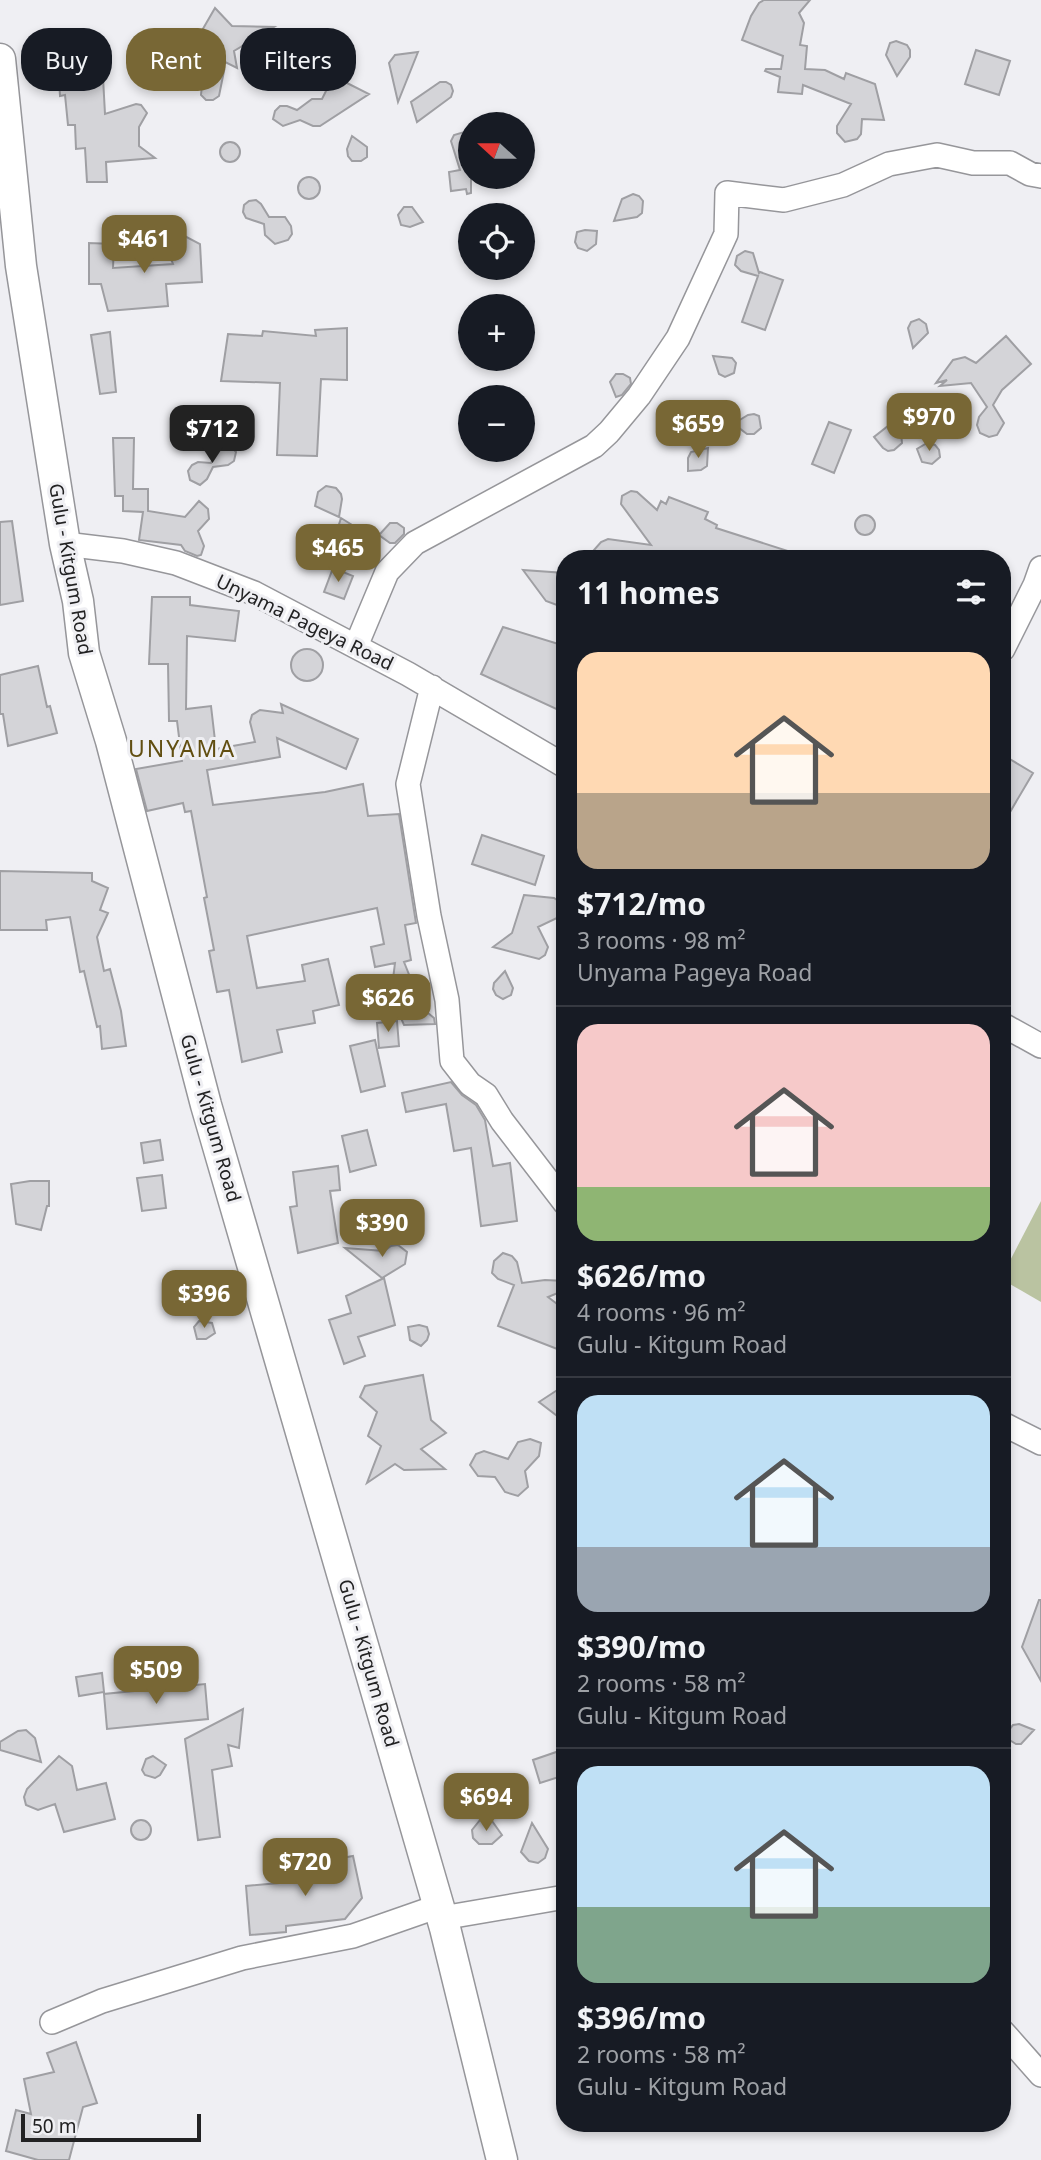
<!DOCTYPE html>
<html lang="en">
<head>
<meta charset="utf-8">
<style>
	body { margin:0; font-family:"Noto Sans",sans-serif; background:#242831; color:#f1f3f6; height:100vh; display:flex; flex-direction:column; font-size:26px; white-space:nowrap }
	* { box-sizing:border-box; margin:0 }
	p { font-size:23px; color:#9ea1a6 }
	.icon { flex:none; width:38px; height:38px; fill:none; stroke:currentColor; stroke-width:2; stroke-linecap:round; stroke-linejoin:round }
	.map { position:relative; flex:1; overflow:hidden }
	.drawer { position:absolute; left:556px; top:550px; width:455px; height:1582px; display:flex; flex-direction:column; background:#171b24; border-radius:28px; box-shadow:0 4px 10px #0003 }
	.drawer>* { flex:none }
	.banner { position:absolute; left:21px; top:28px; width:430px; height:63px; display:flex; gap:14px }
	.needle { width:46px; rotate:291deg }
	.controls { position:absolute; left:458px; top:112px; display:grid; gap:14px }
	.controls a { display:grid; place-items:center; width:77px; height:77px; border-radius:50%; background:#171b24; box-shadow:0 4px 10px #0003; font-size:35px }
	.scale { position:absolute; left:21px; bottom:18px; width:180px; box-sizing:border-box; padding-left:7px; border:4px solid #222223; border-top:0; font-size:19px; line-height:24px; white-space:nowrap; color:#222223; -webkit-text-stroke:5px #efeff3; paint-order:stroke }
	.price { position:absolute; translate:-50% -60px; padding:0 16px; border-radius:14px; background:#786735; color:#fff; font-size:23px; line-height:46px; filter:drop-shadow(0 2px 4px #0008) }
	.price::after { content:''; position:absolute; left:50%; top:42px; width:21px; height:16px; margin-left:-10px; background:inherit; clip-path:polygon(0 0,100% 0,50% 100%) }
	.price.on { background:#222; color:#fff }
	ul { padding:0; list-style:none }
	li { display:grid; align-content:center; gap:14px; height:371px; padding:0 21px }
	li+li { border-top:2px solid #363941 }
	li span { display:grid; place-items:center; height:217px; border-radius:21px; color:#555 }
	li>.icon { margin-inline-start:auto }
	span .icon { width:126px; height:126px; fill:#fffc; stroke-width:1 }
	li b { font-size:30px }
	h2 { display:flex; justify-content:space-between; align-items:center; height:84px; padding:0 21px; font-size:30px }
	.tag { padding:0 24px; border-radius:28px; background:#171b24; box-shadow:0 4px 10px #0003; font-size:24px; line-height:63px }
	.tag.on { background:#786735; color:#fff }
	.map>svg:first-child { display:block }
</style>
</head>
<body>
<div class="map">
<svg width="1041" height="2160" viewBox="0 0 1041 2160">
	<rect width="100%" height="100%" fill="#efeff3"/>
	<path fill="#bac3a1" d="M 1041,1201 L 1041,1302 L 1003,1280 L 1003,1274 Z"/>
	<path fill="#d4d4d8" stroke="#9f9fa3" stroke-width="2" d="M 764,0 L 810,0 L 799,13 L 804,23 L 800,45 L 807,46 L 805,69 L 825,70 L 844,79 L 846,73 L 875,84 L 884,120 L 862,119 L 861,134 L 857,139 L 845,142 L 837,133 L 837,126 L 851,104 L 803,85 L 802,94 L 778,92 L 780,77 L 765,71 L 766,69 L 781,69 L 783,56 L 742,40 L 751,16 L 759,3 Z
		M 215,8 L 232,26 L 274,27 L 234,51 L 237,68 L 193,46 Z
		M 101,41 L 105,114 L 136,104 L 141,105 L 147,113 L 139,127 L 139,146 L 155,158 L 106,162 L 107,182 L 87,182 L 85,148 L 76,149 L 75,125 L 68,125 L 65,95 L 60,96 L 57,44 Z
		M 896,41 L 907,45 L 910,50 L 910,57 L 897,76 L 886,55 L 890,43 Z
		M 976,50 L 1010,61 L 999,95 L 965,84 Z
		M 418,52 L 398,102 L 389,63 L 395,55 Z
		M 224,71 L 219,96 L 213,100 L 206,100 L 201,95 L 202,85 Z
		M 343,81 L 369,94 L 320,126 L 313,126 L 300,120 L 283,126 L 273,119 L 275,111 L 280,106 L 287,106 L 297,110 L 312,99 L 322,99 L 329,85 Z
		M 440,82 L 446,82 L 451,85 L 453,91 L 451,97 L 417,122 L 411,102 Z
		M 471,130 L 471,193 L 467,194 L 466,189 L 451,191 L 449,172 L 460,170 L 451,141 L 454,135 Z
		M 352,136 L 367,147 L 367,157 L 361,161 L 352,161 L 348,156 L 347,149 Z
		M220 152a10 10 0 1 1 20 0a10 10 0 1 1-20 0Z
		M298 188a11 11 0 1 1 22 0a11 11 0 1 1-22 0Z
		M 633,194 L 639,196 L 643,201 L 642,213 L 637,217 L 614,221 L 622,199 Z
		M 256,200 L 261,204 L 269,217 L 285,217 L 291,226 L 292,234 L 288,240 L 275,244 L 265,235 L 264,224 L 246,218 L 243,212 L 244,205 L 249,201 Z
		M 404,207 L 412,207 L 423,222 L 410,227 L 401,225 L 398,215 Z
		M 585,230 L 597,231 L 596,244 L 587,251 L 578,248 L 575,242 L 577,232 Z
		M 172,233 L 179,233 L 200,244 L 202,282 L 166,284 L 168,306 L 108,311 L 101,284 L 89,284 L 89,243 L 114,244 L 113,268 L 173,264 L 165,244 L 167,238 Z
		M 745,251 L 753,253 L 759,273 L 760,272 L 783,280 L 765,330 L 742,322 L 758,276 L 741,271 L 735,265 L 737,256 Z
		M 919,319 L 926,324 L 928,333 L 913,348 L 908,328 L 911,322 Z
		M 347,328 L 347,380 L 321,379 L 317,456 L 277,455 L 280,383 L 221,381 L 228,334 L 262,336 L 263,331 L 316,336 L 315,330 Z
		M 110,332 L 116,392 L 100,394 L 91,335 Z
		M 1006,336 L 1031,364 L 1002,390 L 993,405 L 1004,423 L 997,435 L 989,437 L 980,433 L 977,425 L 979,417 L 987,407 L 971,383 L 940,386 L 947,380 L 936,383 L 953,360 L 965,357 L 976,363 Z
		M 713,356 L 732,358 L 736,363 L 734,373 L 725,377 L 719,374 Z
		M 616,374 L 623,374 L 630,378 L 631,384 L 622,395 L 616,397 L 610,382 Z
		M 721,414 L 738,421 L 748,415 L 754,414 L 759,416 L 761,428 L 754,434 L 747,434 L 739,428 L 725,434 L 715,435 L 712,422 L 715,416 Z
		M 829,422 L 851,430 L 834,473 L 812,464 Z
		M 888,426 L 901,433 L 902,443 L 894,450 L 888,451 L 883,448 L 874,437 Z
		M 113,438 L 134,438 L 133,489 L 148,489 L 148,511 L 185,517 L 199,501 L 208,509 L 209,519 L 198,531 L 204,546 L 201,555 L 197,556 L 185,551 L 181,545 L 139,540 L 143,512 L 123,511 L 123,496 L 115,496 Z
		M 927,443 L 935,445 L 939,450 L 940,457 L 932,464 L 922,462 L 917,449 Z
		M 225,445 L 231,446 L 236,452 L 234,461 L 228,465 L 213,467 L 207,479 L 200,485 L 190,480 L 188,471 L 192,465 L 198,462 L 211,463 L 217,450 Z
		M 708,448 L 707,466 L 701,470 L 688,471 L 688,458 L 691,452 Z
		M 326,486 L 336,488 L 341,494 L 342,499 L 339,517 L 315,506 L 318,492 Z
		M 631,491 L 637,492 L 657,510 L 661,501 L 666,504 L 669,497 L 708,512 L 705,519 L 717,525 L 716,528 L 797,554 L 797,558 L 661,558 L 660,556 L 660,558 L 587,558 L 601,542 L 608,539 L 651,545 L 621,504 L 622,496 Z
		M855 525a10 10 0 1 1 20 0a10 10 0 1 1-20 0Z
		M 341,518 L 365,533 L 359,545 L 345,556 L 335,537 Z
		M 12,521 L 23,601 L 0,605 L 0,522 Z
		M 390,523 L 397,523 L 404,528 L 404,534 L 395,543 L 390,543 L 379,535 Z
		M 333,568 L 353,576 L 344,599 L 324,592 Z
		M 523,570 L 565,573 L 565,608 L 546,601 Z
		M 152,597 L 190,597 L 190,605 L 239,611 L 235,641 L 187,636 L 186,709 L 211,706 L 216,749 L 255,742 L 250,722 L 252,715 L 260,710 L 283,713 L 281,704 L 358,739 L 346,769 L 277,738 L 280,757 L 207,770 L 213,805 L 325,792 L 363,784 L 368,816 L 399,814 L 416,923 L 405,925 L 411,960 L 404,962 L 416,992 L 415,1002 L 434,1018 L 435,1024 L 404,1025 L 391,995 L 395,963 L 375,967 L 371,947 L 384,944 L 377,908 L 247,936 L 257,988 L 305,981 L 302,965 L 328,959 L 339,1005 L 313,1011 L 315,1023 L 277,1030 L 282,1052 L 242,1062 L 229,990 L 217,992 L 209,951 L 214,950 L 204,898 L 207,897 L 191,811 L 185,812 L 183,803 L 147,811 L 136,769 L 182,761 L 177,721 L 169,721 L 168,664 L 149,664 Z
		M 503,627 L 565,646 L 565,713 L 481,674 Z
		M291 665a16 16 0 1 1 32 0a16 16 0 1 1-32 0Z
		M 38,666 L 47,707 L 50,706 L 57,733 L 8,746 L 3,714 L 0,714 L 0,675 Z
		M 1003,755 L 1033,773 L 1003,824 Z
		M 482,835 L 544,856 L 535,885 L 472,864 Z
		M 0,871 L 92,873 L 92,881 L 108,888 L 100,910 L 108,913 L 97,937 L 104,971 L 110,969 L 121,1011 L 126,1046 L 102,1049 L 100,1026 L 97,1027 L 84,971 L 80,972 L 70,917 L 46,920 L 47,930 L 0,930 Z
		M 524,895 L 554,898 L 560,902 L 562,908 L 557,918 L 538,927 L 548,947 L 545,955 L 539,959 L 493,947 L 512,933 Z
		M 505,971 L 513,988 L 511,995 L 503,999 L 496,995 L 493,989 L 494,983 Z
		M 397,1021 L 399,1046 L 379,1048 L 377,1023 Z
		M 375,1040 L 385,1086 L 361,1092 L 350,1046 Z
		M 451,1082 L 462,1095 L 476,1105 L 485,1120 L 493,1166 L 510,1163 L 517,1221 L 481,1226 L 471,1148 L 454,1151 L 446,1104 L 406,1112 L 402,1093 Z
		M 367,1130 L 376,1165 L 350,1172 L 342,1136 Z
		M 160,1140 L 163,1160 L 144,1163 L 141,1143 Z
		M 338,1166 L 340,1190 L 330,1191 L 338,1243 L 298,1253 L 290,1207 L 297,1206 L 293,1172 Z
		M 162,1175 L 166,1208 L 142,1211 L 137,1178 Z
		M 30,1181 L 49,1181 L 49,1206 L 47,1206 L 41,1230 L 16,1224 L 11,1184 Z
		M 398,1245 L 407,1252 L 405,1264 L 382,1278 L 345,1248 L 384,1251 L 391,1246 Z
		M 503,1253 L 512,1256 L 517,1262 L 522,1283 L 545,1280 L 565,1281 L 565,1290 L 548,1297 L 565,1310 L 565,1352 L 498,1326 L 514,1285 L 498,1279 L 492,1273 L 494,1261 Z
		M 384,1278 L 395,1325 L 358,1337 L 365,1356 L 344,1364 L 329,1320 L 351,1313 L 346,1296 Z
		M 199,1321 L 212,1323 L 215,1333 L 206,1339 L 197,1339 L 194,1327 Z
		M 419,1325 L 427,1327 L 429,1334 L 427,1340 L 421,1346 L 410,1340 L 408,1327 Z
		M 423,1375 L 431,1420 L 446,1433 L 421,1449 L 445,1469 L 404,1470 L 395,1464 L 367,1483 L 381,1446 L 368,1436 L 377,1412 L 360,1397 L 365,1386 Z
		M 565,1385 L 565,1422 L 539,1402 Z
		M 530,1439 L 541,1443 L 539,1456 L 525,1471 L 528,1487 L 518,1496 L 505,1492 L 495,1477 L 478,1476 L 470,1465 L 476,1454 L 484,1451 L 508,1459 L 518,1442 Z
		M 1039,1600 L 1041,1600 L 1041,1681 L 1022,1647 Z
		M 102,1673 L 104,1692 L 79,1696 L 76,1677 Z
		M 205,1684 L 208,1719 L 107,1729 L 104,1694 Z
		M 243,1709 L 239,1748 L 228,1745 L 232,1766 L 212,1770 L 220,1837 L 198,1840 L 185,1739 Z
		M 1019,1724 L 1034,1730 L 1021,1744 L 1016,1744 L 1008,1739 L 1008,1731 L 1013,1725 Z
		M 26,1730 L 35,1738 L 41,1762 L 0,1750 L 0,1742 L 18,1731 Z
		M 565,1749 L 565,1775 L 540,1783 L 533,1760 Z
		M 59,1756 L 72,1766 L 77,1790 L 106,1783 L 115,1819 L 64,1832 L 55,1804 L 38,1810 L 26,1805 L 24,1797 L 27,1789 Z
		M 153,1756 L 166,1765 L 160,1775 L 155,1778 L 145,1775 L 142,1770 L 146,1759 Z
		M 480,1820 L 492,1821 L 502,1835 L 492,1844 L 479,1844 L 473,1838 L 472,1830 Z
		M131 1830a10 10 0 1 1 20 0a10 10 0 1 1-20 0Z
		M 532,1823 L 548,1849 L 545,1858 L 538,1863 L 529,1861 L 521,1852 Z
		M 353,1856 L 362,1898 L 345,1919 L 286,1926 L 286,1932 L 250,1935 L 246,1886 L 290,1882 L 289,1876 L 321,1872 L 320,1862 Z
		M 76,2042 L 97,2103 L 83,2107 L 69,2160 L 38,2160 L 6,2151 L 16,2110 L 31,2114 L 24,2079 L 54,2072 L 47,2053 Z"/>
	<g fill="none" stroke-linecap="round" stroke-linejoin="round">
		<defs>
			<path id="minor" d="M 65,544 L 123,551 L 176,563 L 254,593 L 408,674 L 565,766
				M 356,646 L 387,572 L 415,543 L 594,446 L 609,432 L 639,396 L 678,338 L 726,234 L 727,193 L 784,200 L 843,185 L 889,164 L 937,155 L 973,163 L 1010,163 L 1030,174 L 1041,176
				M 1003,649 L 1035,585 L 1041,568
				M 432,687 L 408,784 L 429,916 L 447,1000 L 452,1061 L 470,1084 L 486,1095 L 502,1121 L 565,1203
				M 1003,1025 L 1041,1046
				M 1003,1424 L 1041,1443
				M 442,1918 L 565,1897
				M 52,2022 L 102,2001 L 242,1958 L 353,1936 L 439,1906
				M 1003,2032 L 1041,2075"/>
			<path id="major" d="M 0,59 L 21,266 L 65,544 L 78,601 L 84,653 L 111,741 L 206,1105 L 445,1928 L 502,2160"/>
		</defs>
		<use href="#minor" stroke="#96969a" stroke-width="26"/>
		<use href="#major" stroke="#96969a" stroke-width="33"/>
		<use href="#minor" stroke="#fff" stroke-width="23"/>
		<use href="#major" stroke="#fff" stroke-width="30"/>
	</g>
	<g text-anchor="middle" stroke-width="6" stroke-linejoin="round" paint-order="stroke">
		<g font-size="19" fill="#222223" stroke="#efeff3">
			<text transform="translate(71 569) rotate(80)" y="7">Gulu - Kitgum Road</text>
			<text transform="translate(305 622) rotate(26)" y="7">Unyama Pageya Road</text>
			<text transform="translate(211 1118) rotate(74)" y="7">Gulu - Kitgum Road</text>
			<text transform="translate(369 1663) rotate(74)" y="7">Gulu - Kitgum Road</text>
		</g>
		<g font-size="23" letter-spacing="2" fill="#614e11" stroke="#efeff3">
			<text x="182" y="757">UNYAMA</text>
		</g>
	</g>
</svg>
<div class="controls">
<a><svg class="needle" viewBox="-14 -14 28 28"><path d="M0-13l5 13h-10z" fill="#e53935"/><path d="M0 13l5-13h-10z" fill="#9ea1a6"/></svg></a>
<a><svg class="icon" aria-label="locate" viewBox="0 0 24 24"><circle cx="12" cy="12" r="6"/><path d="M12 2v4M12 18v4M2 12h4M18 12h4"/></svg></a>
<a>+</a>
<a>−</a>
</div>
<div class="scale">50 m</div>
<b class="price" style="left:144px;top:275px">$461</b>
<b class="price" style="left:929px;top:453px">$970</b>
<b class="price" style="left:698px;top:460px">$659</b>
<b class="price on" style="left:212px;top:465px">$712</b>
<b class="price" style="left:338px;top:584px">$465</b>
<b class="price" style="left:388px;top:1034px">$626</b>
<b class="price" style="left:382px;top:1259px">$390</b>
<b class="price" style="left:204px;top:1330px">$396</b>
<b class="price" style="left:156px;top:1706px">$509</b>
<b class="price" style="left:486px;top:1833px">$694</b>
<b class="price" style="left:305px;top:1898px">$720</b>
<div class="banner">
<a class="tag">Buy</a>
<a class="tag on">Rent</a>
<a class="tag">Filters</a>
</div>
<section class="drawer">
<h2>11 homes<svg class="icon" aria-label="filters" viewBox="0 0 24 24"><path d="M4 7h16M4 17h16"/><circle cx="9" cy="7" r="2"/><circle cx="15" cy="17" r="2"/></svg></h2>
<ul>
<li><span style="background:linear-gradient(#ffd9b3 65%,#b9a48a 0)"><svg class="icon" aria-label="home" viewBox="0 0 24 24"><path d="M3 11l9-7 9 7M6 9v11h12V9"/></svg></span><div><b>$712/mo</b><p>3 rooms · 98 m²</p><p>Unyama Pageya Road</p></div></li>
<li><span style="background:linear-gradient(#f6c9c9 75%,#8fb573 0)"><svg class="icon" aria-label="home" viewBox="0 0 24 24"><path d="M3 11l9-7 9 7M6 9v11h12V9"/></svg></span><div><b>$626/mo</b><p>4 rooms · 96 m²</p><p>Gulu - Kitgum Road</p></div></li>
<li><span style="background:linear-gradient(#bfe0f5 70%,#9aa5b1 0)"><svg class="icon" aria-label="home" viewBox="0 0 24 24"><path d="M3 11l9-7 9 7M6 9v11h12V9"/></svg></span><div><b>$390/mo</b><p>2 rooms · 58 m²</p><p>Gulu - Kitgum Road</p></div></li>
<li><span style="background:linear-gradient(#bfe0f5 65%,#7fa58c 0)"><svg class="icon" aria-label="home" viewBox="0 0 24 24"><path d="M3 11l9-7 9 7M6 9v11h12V9"/></svg></span><div><b>$396/mo</b><p>2 rooms · 58 m²</p><p>Gulu - Kitgum Road</p></div></li>
</ul>
</section>
</div>
</body>
</html>
